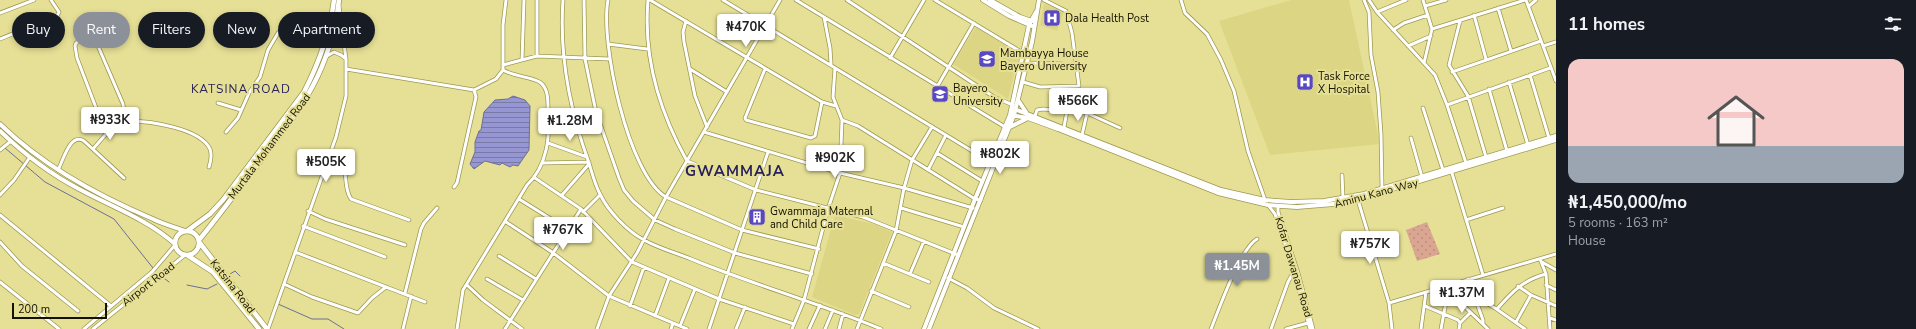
<!DOCTYPE html>
<html lang="en">
<head>
<meta charset="utf-8">
<style>
	body { margin:0; font-family:"Nunito Sans",sans-serif; background:#242831; color:#f1f3f6; height:100vh; display:flex; flex-direction:column; font-size:15px; white-space:nowrap }
	* { box-sizing:border-box; margin:0 }
	p { font-size:13px; color:#9ea1a6 }
	.icon { flex:none; width:22px; height:22px; fill:none; stroke:currentColor; stroke-width:2; stroke-linecap:round; stroke-linejoin:round }
	.map { position:relative; flex:1; overflow:hidden }
	.panel { display:flex; flex-direction:column; background:#171b24; width:360px }
	.panel>* { flex:none }
	.top-card { position:absolute; left:12px; top:12px; width:380px; height:36px; display:flex; gap:8px }
	.scale { position:absolute; left:12px; bottom:10px; width:95px; box-sizing:border-box; padding-left:4px; border:2px solid #151200; border-top:0; font-size:11px; line-height:14px; white-space:nowrap; color:#151200; -webkit-text-stroke:3px #e6e096; paint-order:stroke }
	.price { position:absolute; translate:-50% -34px; padding:0 9px; border-radius:4px; background:#fff; color:#222; font-size:13px; line-height:26px; filter:drop-shadow(0 1px 2px #0008) }
	.price::after { content:''; position:absolute; left:50%; top:24px; width:12px; height:9px; margin-left:-6px; background:inherit; clip-path:polygon(0 0,100% 0,50% 100%) }
	.price.on { background:#8c9099; color:#fff }
	ul { padding:0; list-style:none }
	li { display:grid; align-content:center; gap:8px; height:212px; padding:0 12px }
	li+li { border-top:1px solid #363941 }
	li span { display:grid; place-items:center; height:124px; border-radius:12px; color:#555 }
	li>.icon { margin-inline-start:auto }
	span .icon { width:72px; height:72px; fill:#fffc; stroke-width:1 }
	li b { font-size:17px }
	h2 { display:flex; justify-content:space-between; align-items:center; height:48px; padding:0 12px; font-size:17px }
	.pill { padding:0 14px; border-radius:18px; background:#171b24; box-shadow:0 2px 6px #0003; font-size:14px; line-height:36px }
	.pill.on { background:#8c9099; color:#fff }
	main { display:flex; flex:1; min-height:0 }
	.map>svg:first-child { display:block }
</style>
</head>
<body>
<main>
<div class="map">
<svg width="1556" height="329" viewBox="0 0 1556 329">
	<defs>
		<pattern id="park-dots" width="8" height="8" patternUnits="userSpaceOnUse"><rect width="8" height="8" fill="#daa691"/><path d="M2 2h.1M6 6h.1" fill="none" stroke="#ba8e7b" stroke-width="1.8" stroke-linecap="round"/></pattern>
		<pattern id="water-rules" width="6" height="5" patternUnits="userSpaceOnUse"><rect width="6" height="5" fill="#9696d3"/><path d="M0 2.5h6" fill="none" stroke="#7979a9"/></pattern>
	</defs>
	<rect width="100%" height="100%" fill="#e6e096"/>
	<path fill="#dcd583" d="M 1291,0 L 1349,0 L 1380,144 L 1270,155 L 1219,21 Z
		M 1044,4 L 1064,11 L 1057,31 L 1040,25 Z
		M 976,27 L 1019,54 L 1008,99 L 953,64 Z
		M 835,215 L 873,224 L 892,232 L 859,314 L 855,315 L 812,297 Z"/>
	<path fill="url(#park-dots)" d="M 1427,222 L 1440,254 L 1417,261 L 1406,230 Z"/>
	<path fill="url(#water-rules)" stroke="#6f6e94" d="M 513,96 L 525,100 L 530,106 L 529,150 L 518,166 L 513,165 L 510,167 L 502,163 L 500,165 L 485,161 L 474,169 L 470,164 L 475,152 L 475,142 L 479,131 L 481,130 L 484,112 L 495,100 L 508,99 Z"/>
	<g fill="none" stroke-linecap="round" stroke-linejoin="round">
		<path stroke="#6f6e94" stroke-width="1" d="M 5,148 L 45,182 L 114,219 L 153,268
			M 230,274 L 235,271 L 240,276
			M 161,276 L 169,282
			M 187,285 L 207,289 L 217,284
			M 278,304 L 312,319 L 328,319 L 344,329"/>
		<defs>
			<path id="minor" d="M 537,0 L 537,56
				M 563,0 C 559,56 570,111 589,163 C 592,173 595,185 600,194 C 608,211 627,231 644,240 C 658,248 676,253 691,259 C 754,285 819,303 881,329
				M 584,0 L 585,59 L 596,112 L 619,178 L 624,190 L 633,201 L 655,220 L 675,229 L 735,253 L 812,274
				M 608,0 C 600,42 628,175 666,197 L 742,230 L 819,249
				M 648,0 C 643,58 659,111 687,161 L 756,190 L 863,217 L 958,255
				M 650,0 L 822,102 L 836,106
				M 723,0 L 992,163
				M 796,0 L 1005,127
				M 847,0 L 994,97 L 1013,105
				M 935,0 L 1023,53
				M 1181,0 L 1185,13 L 1207,34 L 1221,60 L 1234,91 L 1248,151 L 1265,200
				M 1364,0 L 1369,12 L 1371,55 L 1378,92 L 1381,134 L 1382,188
				M 1369,0 L 1377,12 L 1435,75 L 1447,105 L 1466,163
				M 1423,0 L 1432,29 L 1424,63
				M 1526,0 L 1556,81
				M 1425,6 L 1446,0
				M 1529,6 L 1536,0
				M 1498,8 L 1511,51
				M 1377,12 L 1406,0
				M 0,13 L 34,0
				M 1474,15 L 1486,59
				M 824,17 L 830,48 L 831,64
				M 686,21 L 683,32 L 684,42 L 695,96 L 707,127
				M 1460,21 L 1449,65 L 1468,96 L 1486,157
				M 1432,29 L 1525,0
				M 1393,30 L 1404,23 L 1428,15
				M 0,39 L 57,16 L 59,12 L 51,0
				M 608,44 L 647,49
				M 1408,46 L 1431,36
				M 1543,46 L 1556,42
				M 327,56 L 334,52 L 341,55 L 346,59
				M 890,58 L 924,0
				M 522,60 L 524,0
				M 1027,63 L 1062,64
				M 503,65 L 537,56 L 609,59
				M 346,69 L 474,90 L 496,79 L 503,70 L 503,25 L 506,0
				M 690,69 L 727,92
				M 765,69 L 745,118 L 746,120 L 811,138 L 815,136 L 822,102
				M 1452,72 L 1541,41
				M 1530,75 L 1549,138
				M 1023,82 L 1040,87 L 1079,86 L 1072,33 L 1066,11 L 1044,0
				M 1509,82 L 1528,145
				M 937,87 L 974,23
				M 1489,89 L 1507,151
				M 218,103 L 241,110
				M 1447,105 L 1550,68
				M 1423,108 L 1443,170
				M 1035,116 L 1037,110 L 1043,109 L 1087,113 L 1120,128
				M121 121a4 4 0 1 1 8 0a4 4 0 1 1-8 0Z
				M 842,120 L 858,126 L 975,199 L 981,200
				M 129,121 C 149,121 200,128 210,149 C 212,155 211,161 209,167
				M 1064,127 L 1067,111
				M 226,132 L 238,118 L 249,93 L 260,77 L 268,50 L 278,33 L 292,24 L 331,21
				M 704,132 L 840,173 L 904,188 L 973,208
				M 106,134 L 77,58 L 75,46 L 76,43 L 91,36 L 95,39 L 123,104 L 124,117
				M 1082,135 L 1087,113
				M 1411,138 L 1422,177
				M 548,143 L 587,157
				M 93,149 L 106,134 L 121,124
				M 0,150 L 11,141
				M 937,153 L 982,181
				M 329,154 C 354,164 340,182 351,199 L 409,220
				M 542,163 L 589,162
				M 58,170 C 63,161 70,132 84,141 L 124,178
				M 928,170 L 946,135
				M 1451,170 L 1483,275
				M 1342,175 L 1343,198
				M 535,178 L 581,209 L 632,262 L 719,299 L 794,324
				M 454,187 L 457,183 L 476,97 L 474,90
				M 0,195 L 14,180 L 30,157
				M 562,195 L 589,164
				M 519,199 L 567,229
				M 1358,200 L 1389,303 L 1392,329
				M 1268,205 L 1275,214 L 1294,271 L 1310,329
				M 1278,206 L 1278,212 L 1298,273 L 1313,329
				M 901,208 L 964,227
				M 308,211 L 325,219 L 405,245
				M 583,212 L 600,195
				M 0,215 L 111,306
				M 1466,220 L 1503,208
				M 506,222 L 552,252 L 609,296 L 687,329
				M 303,226 L 385,257
				M 0,242 L 22,266 L 78,311
				M 295,252 L 425,302
				M 499,256 L 536,279
				M 1540,259 L 1546,274 L 1550,329
				M 1542,262 L 1556,270
				M 883,263 L 929,282
				M 910,274 L 924,241
				M 948,278 L 967,288 L 994,308 L 1038,329
				M 487,279 L 523,300
				M 1468,279 L 1483,320 L 1483,324
				M 0,282 L 59,329
				M 284,284 L 312,297 L 358,313 L 372,298 L 386,287
				M 467,285 L 483,300 L 522,329
				M 1546,285 L 1556,290
				M 1518,286 L 1531,295 L 1556,306
				M 1444,287 L 1488,329
				M 871,291 L 909,307
				M 405,293 L 421,229 L 424,223 L 437,208
				M 1475,297 L 1495,308 L 1525,329
				M 1389,303 L 1556,254
				M 630,306 L 644,267
				M 1425,306 L 1458,320 L 1460,323 L 1459,329
				M 1497,309 C 1512,292 1523,280 1546,274
				M 655,316 L 669,278
				M 1550,318 L 1556,320
				M 1516,322 L 1531,295
				M 1460,323 L 1470,313
				M 680,326 L 695,289
				M 84,329 L 152,272 L 175,245
				M 93,329 L 185,255
				M 268,329 L 336,137 L 346,96 L 346,59 L 339,6
				M 403,329 L 411,296
				M 457,329 L 463,290 L 527,185 C 548,165 550,136 548,109 C 548,100 548,89 541,83 C 534,77 514,77 503,70
				M 505,329 L 581,209
				M 597,329 L 609,296 L 637,253 L 666,197 L 780,0
				M 671,329 L 673,323
				M 709,329 L 768,152
				M 736,329 L 745,307
				M 792,329 L 804,300 L 828,209 L 840,173 L 842,120 L 833,97 L 835,68
				M 809,329 L 820,305
				M 825,329 L 833,310
				M 839,329 L 843,314
				M 857,329 L 896,231 L 904,188 L 912,160 L 932,127
				M 1211,329 C 1219,309 1240,249 1257,239
				M 1271,329 L 1288,282 L 1294,271
				M 1286,329 L 1308,323
				M 1421,329 L 1426,292
				M 1441,329 L 1448,291"/>
			<path id="major" d="M 983,0 L 1009,16 L 1032,26
				M 990,0 L 1020,17 L 1032,21
				M 1018,100 L 1026,112
				M 1012,108 L 1221,190 L 1265,200 L 1291,202 L 1324,201 L 1364,194 L 1556,136
				M 1010,115 L 1028,118 L 1058,129 L 1218,193 L 1268,205 L 1297,207 L 1346,203 L 1556,140
				M 0,124 C 43,166 98,196 153,219 C 163,224 174,227 185,231
				M 1010,127 L 1028,118
				M 0,131 C 24,154 50,174 79,189 C 112,207 147,219 175,244
				M 924,329 L 975,199 L 1010,115 L 1029,25 L 1036,12
				M 929,329 L 1014,115 L 1032,42 L 1039,0"/>
			<path id="highway" d="M 187,231 L 210,214 L 223,200 L 304,92 C 319,63 330,33 334,0
				M175 243a12 12 0 1 1 24 0a12 12 0 1 1-24 0Z
				M 199,240 C 218,217 236,192 255,168 C 299,111 330,75 339,0
				M 199,242 L 267,329
				M 187,255 L 213,272 L 259,329"/>
		</defs>
		<use href="#minor" stroke="#9f9850" stroke-width="4.5"/>
		<use href="#major" stroke="#9f9850" stroke-width="5.5"/>
		<use href="#highway" stroke="#9f9850" stroke-width="6"/>
		<use href="#minor" stroke="#fff" stroke-width="3"/>
		<use href="#major" stroke="#fff" stroke-width="4"/>
		<use href="#highway" stroke="#fff" stroke-width="4.5"/>
	</g>
	<defs>
		<symbol id="hospital-square" viewBox="-11 -11 22 22"><rect x="-9" y="-9" width="18" height="18" rx="4" fill="#5948c0" stroke="#e6e096"/><path d="M-5-5h3v3.5h4V-5h3V5h-3V1.5h-4V5h-3Z" fill="#fff"/></symbol>
		<symbol id="university-square" viewBox="-11 -11 22 22"><rect x="-9" y="-9" width="18" height="18" rx="4" fill="#5948c0" stroke="#e6e096"/><path d="M0-5L7-2L0 1L-7-2ZM-4 1L0 2.5L4 1V4Q0 6-4 4Z" fill="#fff"/></symbol>
		<symbol id="building-square" viewBox="-11 -11 22 22"><rect x="-9" y="-9" width="18" height="18" rx="4" fill="#5948c0" stroke="#e6e096"/><path d="M-4-6H4V6H1V3H-1V6H-4ZM-2.5-4.3h1.7v1.8h-1.7ZM.8-4.3h1.7v1.8H.8ZM-2.5-1h1.7V.8h-1.7ZM.8-1h1.7V.8H.8Z" fill="#fff"/></symbol>
	</defs>
	<g fill-rule="evenodd">
		<use href="#hospital-square" x="1042" y="8" width="20" height="20"/>
		<use href="#university-square" x="977" y="49" width="20" height="20"/>
		<use href="#hospital-square" x="1295" y="72" width="20" height="20"/>
		<use href="#university-square" x="930" y="84" width="20" height="20"/>
		<use href="#building-square" x="747" y="207" width="20" height="20"/>
	</g>
	<g text-anchor="middle" stroke-width="4" stroke-linejoin="round" paint-order="stroke">
		<g font-size="11" fill="#151200" stroke="#e6e096" text-anchor="start">
			<text x="1065" y="22">Dala Health Post</text>
			<text x="1000" y="57">Mambayya House<tspan x="1000" dy="13">Bayero University</tspan></text>
			<text x="1318" y="80">Task Force<tspan x="1318" dy="13">X Hospital</tspan></text>
			<text x="953" y="92">Bayero<tspan x="953" dy="13">University</tspan></text>
			<text x="770" y="215">Gwammaja Maternal<tspan x="770" dy="13">and Child Care</tspan></text>
		</g>
		<g font-size="11" fill="#151200" stroke="#e6e096">
			<text transform="translate(269 146) rotate(-53)" y="4">Murtala Mohammed Road</text>
			<text transform="translate(1376 193) rotate(-15)" y="4">Aminu Kano Way</text>
			<text transform="translate(1294 267) rotate(73)" y="4">Kofar Dawanau Road</text>
			<text transform="translate(148 284) rotate(-38)" y="4">Airport Road</text>
			<text transform="translate(233 286) rotate(52)" y="4">Katsina Road</text>
		</g>
		<g font-size="12" letter-spacing="1" fill="#271f59" stroke="#e6e096">
			<text x="241" y="93">KATSINA ROAD</text>
		</g>
		<g font-size="15" font-weight="bold" letter-spacing="1" fill="#271f59" stroke="#e6e096">
			<text x="735" y="176">GWAMMAJA</text>
		</g>
	</g>
</svg>
<div class="scale">200 m</div>
<b class="price" style="left:746px;top:48px">₦470K</b>
<b class="price" style="left:1078px;top:122px">₦566K</b>
<b class="price" style="left:110px;top:141px">₦933K</b>
<b class="price" style="left:570px;top:142px">₦1.28M</b>
<b class="price" style="left:1000px;top:175px">₦802K</b>
<b class="price" style="left:835px;top:179px">₦902K</b>
<b class="price" style="left:326px;top:183px">₦505K</b>
<b class="price" style="left:563px;top:251px">₦767K</b>
<b class="price" style="left:1370px;top:265px">₦757K</b>
<b class="price on" style="left:1237px;top:287px">₦1.45M</b>
<b class="price" style="left:1462px;top:314px">₦1.37M</b>
<div class="top-card">
<a class="pill">Buy</a>
<a class="pill on">Rent</a>
<a class="pill">Filters</a>
<a class="pill">New</a>
<a class="pill">Apartment</a>
</div>
</div>
<section class="panel">
<h2>11 homes<svg class="icon" aria-label="filters" viewBox="0 0 24 24"><path d="M4 7h16M4 17h16"/><circle cx="9" cy="7" r="2"/><circle cx="15" cy="17" r="2"/></svg></h2>
<ul>
<li><span style="background:linear-gradient(#f6c9c9 70%,#9aa5b1 0)"><svg class="icon" aria-label="home" viewBox="0 0 24 24"><path d="M3 11l9-7 9 7M6 9v11h12V9"/></svg></span><div><b>₦1,450,000/mo</b><p>5 rooms · 163 m²</p><p>House</p></div></li>
</ul>
</section>
</main>
</body>
</html>
